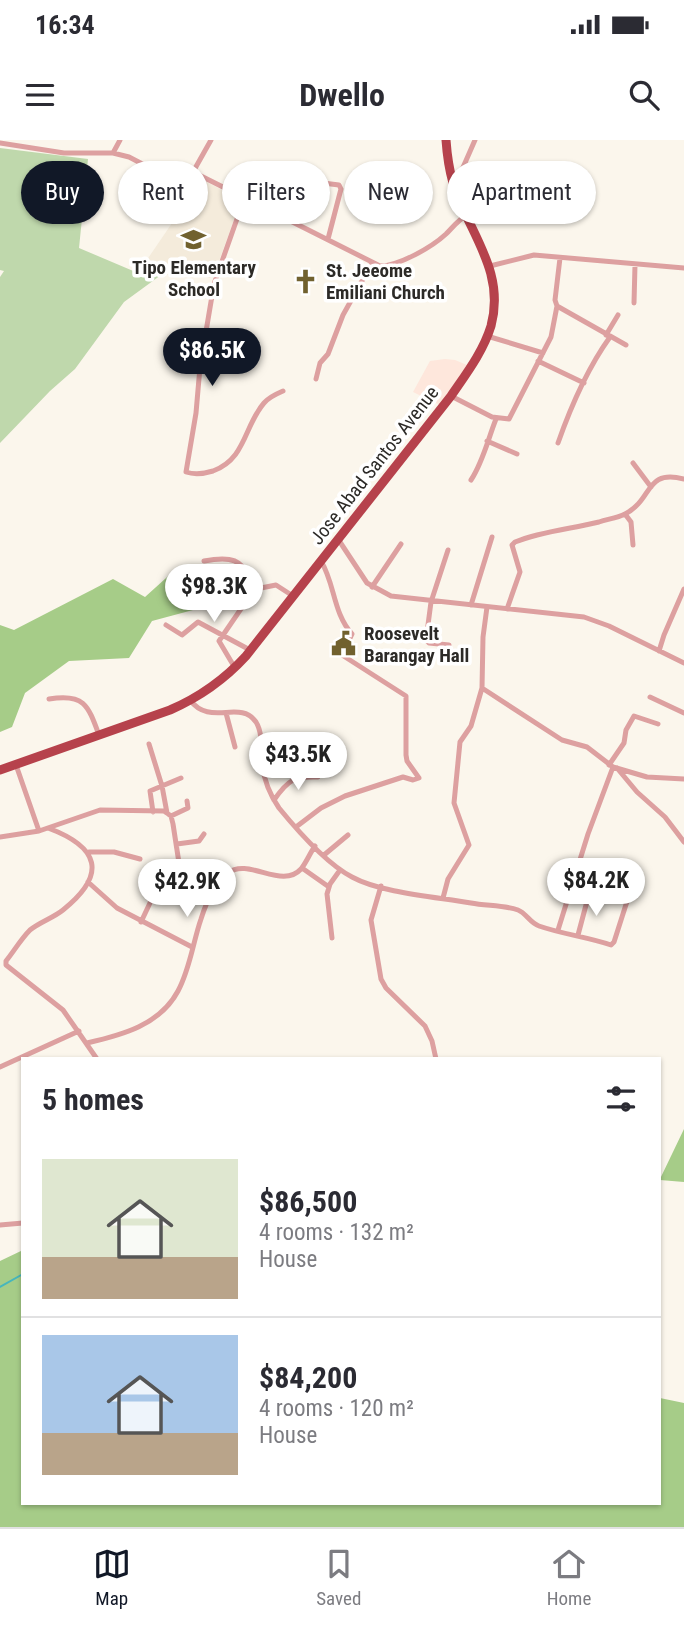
<!DOCTYPE html>
<html lang="en">
<head>
<meta charset="utf-8">
<style>
	body { margin:0; font-family:"Roboto Condensed",sans-serif; background:#f2f2f3; color:#2b2b33; height:100vh; display:flex; flex-direction:column; font-size:26px; white-space:nowrap }
	* { box-sizing:border-box; margin:0 }
	p { font-size:23px; color:#7c7c81 }
	.icon { flex:none; width:38px; height:38px; fill:none; stroke:currentColor; stroke-width:2; stroke-linecap:round; stroke-linejoin:round }
	.map { position:relative; flex:1; overflow:hidden }
	.side { position:absolute; left:21px; top:917px; width:640px; height:448px; display:flex; flex-direction:column; background:#fff; border-radius:0px; box-shadow:0 2px 5px #0004 }
	.side>* { flex:none }
	.hud { position:absolute; left:21px; top:21px; width:642px; height:63px; display:flex; gap:14px }
	.price { position:absolute; translate:-50% -60px; padding:0 16px; border-radius:24px; background:#fff; color:#222; font-size:23px; line-height:46px; filter:drop-shadow(0 2px 4px #0008) }
	.price::after { content:''; position:absolute; left:50%; top:42px; width:21px; height:16px; margin-left:-10px; background:inherit; clip-path:polygon(0 0,100% 0,50% 100%) }
	.price.on { background:#111827; color:#fff }
	ul { padding:0; list-style:none }
	li { display:flex; align-items:center; gap:21px; height:175px; padding:0 21px }
	li+li { border-top:2px solid #e1e1e2 }
	li span { display:grid; place-items:center; flex:none; width:196px; height:140px; border-radius:0px; color:#555 }
	li>.icon { margin-inline-start:auto }
	span .icon { width:84px; height:84px; fill:#fffc; stroke-width:1 }
	li b { font-size:30px }
	h2 { display:flex; justify-content:space-between; align-items:center; height:84px; padding:0 21px; font-size:30px }
	.tag { padding:0 24px; border-radius:32px; background:#fff; box-shadow:0 2px 5px #0004; font-size:24px; line-height:63px }
	.tag.on { background:#111827; color:#fff }
	.status { display:flex; justify-content:space-between; align-items:center; height:49px; padding:0 35px; background:#fff; direction:ltr }
	.status svg { height:19px; fill:currentColor }
	header { display:flex; justify-content:space-between; align-items:center; height:91px; padding:0 21px; background:#fff; font-size:32px; font-weight:700 }
	.dock { display:flex; justify-content:space-around; align-items:center; height:98px; border-top:2px solid #e1e1e2; background:#fff; font-size:19px; color:#7c7c81 }
	.dock a { display:grid; justify-items:center; gap:4px }
	.dock .on { color:#111827 }
	.map>svg:first-child { display:block }
</style>
</head>
<body>
<div class="status"><b>16:34</b><svg viewBox="0 0 49 12"><path d="M0 12V9h3v3zM5 12V6h3v6zM10 12V3h3v9zM15 12V0h3v12zM26 1h20v11H26zM47 4h2v5h-2z"/></svg></div>
<header><svg class="icon" aria-label="menu" viewBox="0 0 24 24"><path d="M4 6h16M4 12h16M4 18h16"/></svg>Dwello<svg class="icon" aria-label="search" viewBox="0 0 24 24"><circle cx="10" cy="10" r="6"/><path d="M15 15l6 6"/></svg></header>
<div class="map">
<svg width="684" height="1387" viewBox="0 0 684 1387">
	<rect width="100%" height="100%" fill="#fbf6ec"/>
	<path fill="#fee7dc" d="M 445,219 L 455,220 L 467,225 L 440,265 L 413,252 L 430,221 Z"/>
	<path fill="#f4ebdb" d="M 203,40 L 241,60 L 213,138 L 138,133 L 185,64 L 189,65 Z"/>
	<path fill="#bfd8ac" d="M 0,8 L 88,19 L 79,108 L 138,133 L 161,135 L 124,162 L 75,229 L 50,251 L 0,303 L 0,137 L 4,131 L 0,130 Z"/>
	<path fill="#a6cc88" d="M 176,429 L 196,444 L 193,470 L 152,481 L 129,518 L 69,521 L 25,553 L 12,587 L 0,592 L 0,485 L 14,490 L 113,439 L 145,457 Z
		M 684,989 L 684,1042 L 660,1040 L 660,1039 Z
		M 23,1110 L 23,1363 L 660,1363 L 660,1258 L 684,1263 L 684,1387 L 0,1387 L 0,1121 Z"/>
	<g fill="none" stroke-linecap="round" stroke-linejoin="round">
		<path stroke="#46b6bd" stroke-width="2" d="M 0,1147 L 23,1134"/>
		<path stroke="#dda0a0" stroke-width="5" d="M 0,3 L 64,13 L 113,13 L 129,17 L 154,30 L 193,32 L 380,126 C 399,126 432,107 446,94 C 453,87 458,80 467,75
			M 113,13 L 120,0
			M 193,32 L 211,0
			M 323,43 L 339,45 L 341,49 L 328,99
			M 453,43 L 461,32 L 475,0
			M 244,59 L 214,144 L 200,227 L 196,273 L 186,332 C 195,335 203,334 213,331 C 246,319 244,286 264,263 C 269,257 276,254 283,251
			M 560,118 L 555,160 L 557,166 L 626,205
			M 490,126 L 534,115 L 684,128
			M 634,163 L 635,125
			M 606,195 L 618,175
			M 487,196 L 543,213
			M 538,221 L 584,243
			M 316,239 L 320,223 L 328,214 L 343,175 L 372,123
			M 451,256 L 492,277 L 509,279 L 551,197 L 557,166
			M 487,301 L 517,314
			M 558,303 C 571,266 587,229 610,197
			M 633,323 L 651,347
			M 471,340 C 483,322 488,299 496,279
			M 625,374 L 631,382 L 633,405
			M 338,399 L 367,443 L 391,456 L 584,477 L 609,486 L 684,523
			M 448,410 L 431,462 L 426,500 L 429,503 L 449,505
			M 204,421 C 240,414 240,424 261,448 L 276,445 L 293,456
			M 372,447 L 401,404
			M 471,465 L 492,397
			M 507,469 L 520,432 L 512,405 L 515,402 C 542,391 571,389 599,382 C 608,379 617,378 625,374 C 654,359 644,329 684,339
			M 166,485 L 182,495 L 198,482 L 250,510
			M 659,511 L 664,495 L 684,449
			M 235,528 L 219,501 L 258,444
			M 482,548 L 562,600 L 587,607 L 613,627 L 647,637 L 684,639
			M 650,557 L 684,573
			M 49,559 C 84,553 88,565 99,595
			M 190,560 C 210,587 240,559 256,582 C 263,593 261,611 262,624 C 264,640 270,655 279,668 C 297,690 327,724 352,737 C 381,753 437,757 471,763 C 486,766 504,765 518,770 C 526,773 530,783 539,786 C 562,794 587,797 611,805 L 614,802 L 630,752 L 628,746 L 616,736
			M 226,573 L 235,607
			M 149,604 L 162,646 L 167,673
			M 16,625 L 39,691
			M 609,625 L 624,603 L 626,590 L 634,576 L 658,584
			M 617,628 L 637,652 L 665,677 L 684,702
			M 274,660 C 288,640 294,636 318,637
			M 153,672 L 150,651 L 181,638
			M 171,676 L 188,668 L 187,661
			M 296,687 L 321,668 L 345,656 L 403,637 L 413,640 L 419,638 L 407,621 L 406,615 L 406,556 L 342,515 L 352,494 C 333,473 335,444 321,421
			M 48,688 C 99,707 108,734 63,770 C 53,778 40,782 30,790 C 21,799 14,811 6,821 L 6,825 L 63,870 L 97,919
			M 0,697 L 39,691 L 100,670 L 164,671 L 171,676 L 173,684 L 183,749 L 207,762
			M 177,704 L 199,701 L 204,694
			M 89,712 L 114,712 L 140,719
			M 324,715 L 348,695
			M 302,728 L 329,747
			M 88,742 L 117,768 L 192,807
			M 381,746 L 371,780 L 381,839 L 386,848 L 425,886 L 432,901 L 436,919
			M 443,758 L 448,739 L 469,705 L 454,663 L 460,602 L 471,586 L 482,548 L 483,497 L 487,467
			M 141,782 L 158,746
			M 558,790 L 588,694 L 613,627
			M 578,795 L 590,750 L 595,747
			M 332,798 L 327,754 L 330,744 L 340,730
			M 87,903 C 122,895 160,885 178,851 C 190,829 193,802 201,779 C 206,763 215,743 228,733 C 248,717 282,750 301,729 C 306,723 310,713 315,706
			M 0,927 L 79,891
			M 0,1085 L 23,1083"/>
		<path stroke="#b6424c" stroke-width="9" d="M 0,630 L 170,570 C 200,557 224,540 246,516 L 451,256 C 466,234 483,212 491,186 C 506,130 468,92 453,43 C 449,29 447,14 446,0"/>
	</g>
	<defs>
		<symbol id="school-bare" viewBox="-9 -9 18 18"><path d="M0-5L7-2L0 1L-7-2ZM-4 1L0 2.5L4 1V4Q0 6-4 4Z" fill="#71612e" stroke="#fff" stroke-width="2.5" paint-order="stroke"/></symbol>
		<symbol id="church-bare" viewBox="-9 -9 18 18"><path d="M-1.2-6h2.4v3.5h3.3v2.4h-3.3V6h-2.4V-.1h-3.3v-2.4h3.3Z" fill="#71612e" stroke="#fff" stroke-width="2.5" paint-order="stroke"/></symbol>
		<symbol id="civic-bare" viewBox="-9 -9 18 18"><path d="M-.6-6.5H3V-4.5H.6V-3L4-1V1h2V6H-6V1h2V-1L-.6-3ZM-1.2 2.5V6h2.4V2.5Z" fill="#71612e" stroke="#fff" stroke-width="2.5" paint-order="stroke"/></symbol>
	</defs>
	<g fill-rule="evenodd">
		<use href="#school-bare" x="176" y="82" width="35" height="35"/>
		<use href="#church-bare" x="288" y="124" width="35" height="35"/>
		<use href="#civic-bare" x="326" y="486" width="35" height="35"/>
	</g>
	<g text-anchor="middle" stroke-width="7" stroke-linejoin="round" paint-order="stroke">
		<g font-size="19" font-weight="bold" fill="#2c2a27" stroke="#fff" text-anchor="start">
			<text x="194" y="134" text-anchor="middle">Tipo Elementary<tspan x="194" dy="22">School</tspan></text>
			<text x="326" y="137">St. Jeeome<tspan x="326" dy="22">Emiliani Church</tspan></text>
			<text x="364" y="500">Roosevelt<tspan x="364" dy="22">Barangay Hall</tspan></text>
		</g>
		<g font-size="19" fill="#2c2a27" stroke="#fff">
			<text transform="translate(374 325) rotate(-52)" y="7">Jose Abad Santos Avenue</text>
		</g>
	</g>
</svg>
<b class="price on" style="left:212px;top:248px">$86.5K</b>
<b class="price" style="left:214px;top:484px">$98.3K</b>
<b class="price" style="left:298px;top:652px">$43.5K</b>
<b class="price" style="left:596px;top:778px">$84.2K</b>
<b class="price" style="left:187px;top:779px">$42.9K</b>
<div class="hud">
<a class="tag on">Buy</a>
<a class="tag">Rent</a>
<a class="tag">Filters</a>
<a class="tag">New</a>
<a class="tag">Apartment</a>
</div>
<section class="side">
<h2>5 homes<svg class="icon" aria-label="filters" viewBox="0 0 24 24"><path d="M4 7h16M4 17h16"/><circle cx="9" cy="7" r="2"/><circle cx="15" cy="17" r="2"/></svg></h2>
<ul>
<li><span style="background:linear-gradient(#dfe7d0 70%,#b9a48a 0)"><svg class="icon" aria-label="home" viewBox="0 0 24 24"><path d="M3 11l9-7 9 7M6 9v11h12V9"/></svg></span><div><b>$86,500</b><p>4 rooms · 132 m²</p><p>House</p></div></li>
<li><span style="background:linear-gradient(#a9c7e8 70%,#b9a48a 0)"><svg class="icon" aria-label="home" viewBox="0 0 24 24"><path d="M3 11l9-7 9 7M6 9v11h12V9"/></svg></span><div><b>$84,200</b><p>4 rooms · 120 m²</p><p>House</p></div></li>
</ul>
</section>
</div>
<nav class="dock">
<a class="on"><svg class="icon" aria-label="map" viewBox="0 0 24 24"><path d="M3 6l6-2 6 2 6-2v14l-6 2-6-2-6 2zM9 4v14M15 6v14"/></svg>Map</a>
<a><svg class="icon" aria-label="saved" viewBox="0 0 24 24"><path d="M7 4h10v16l-5-4-5 4z"/></svg>Saved</a>
<a><svg class="icon" aria-label="home" viewBox="0 0 24 24"><path d="M3 11l9-7 9 7M6 9v11h12V9"/></svg>Home</a>
</nav>
</body>
</html>
